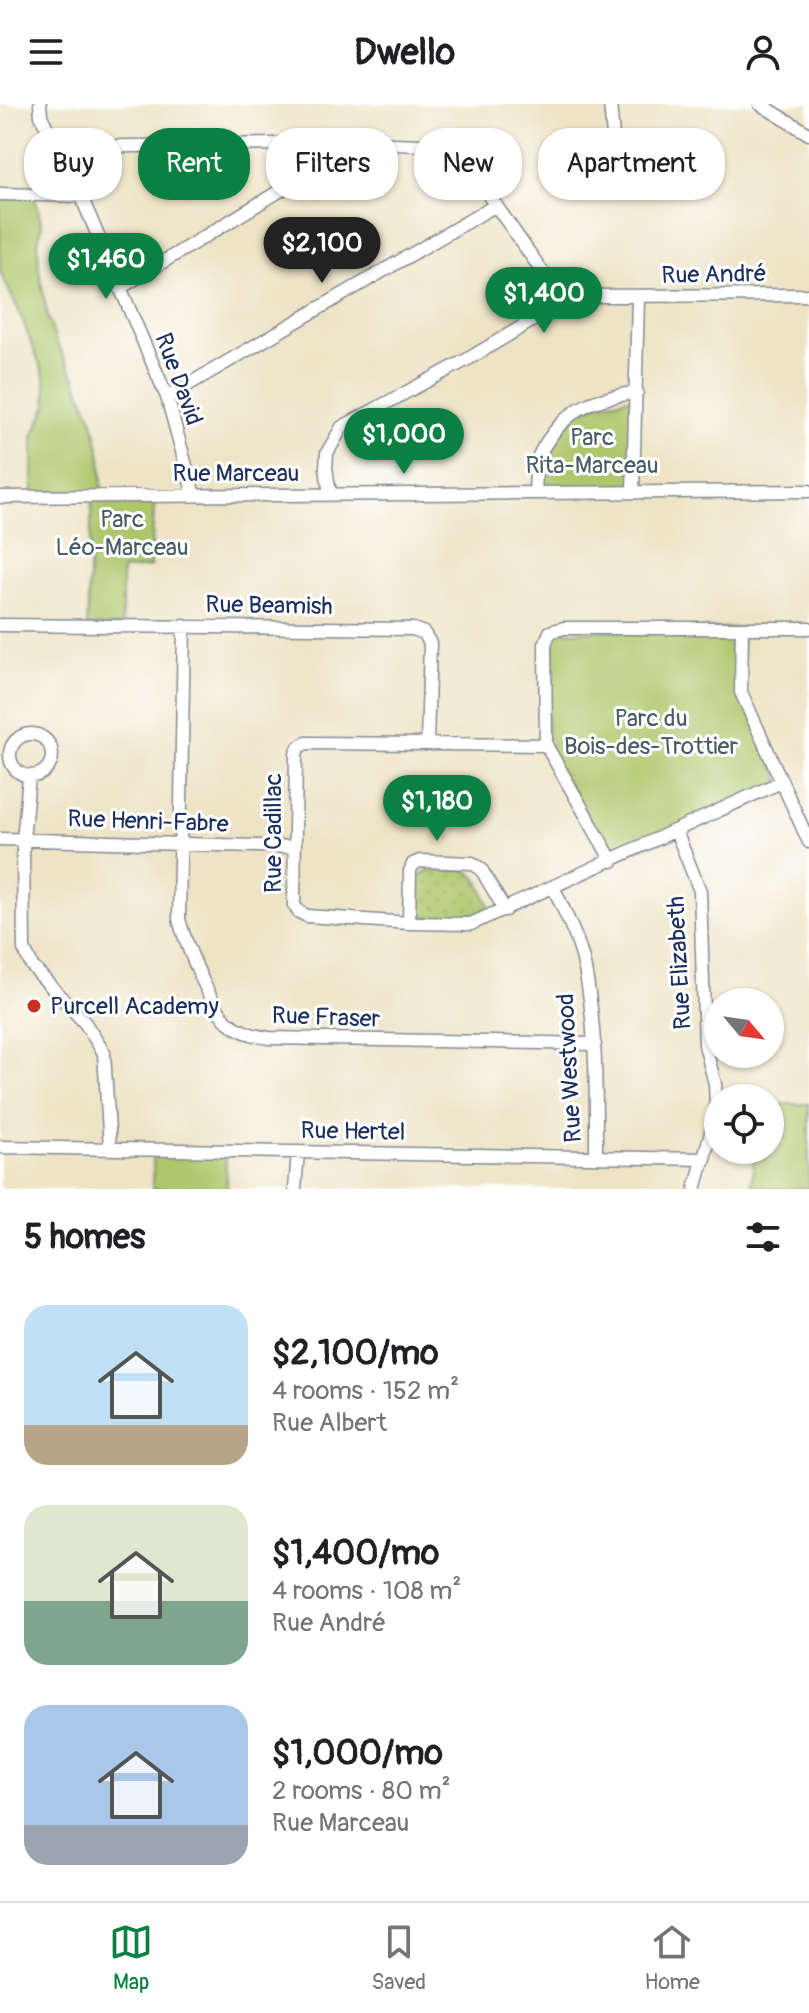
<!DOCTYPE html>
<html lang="en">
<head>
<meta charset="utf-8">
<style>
	body { margin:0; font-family:Pangolin,sans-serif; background:#f2f2f2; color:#202124; height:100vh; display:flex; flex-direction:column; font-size:30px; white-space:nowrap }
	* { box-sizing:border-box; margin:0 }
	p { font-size:26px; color:#757577 }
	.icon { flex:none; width:44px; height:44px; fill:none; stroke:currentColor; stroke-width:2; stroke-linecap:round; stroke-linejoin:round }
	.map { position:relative; height:1085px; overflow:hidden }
	.side { display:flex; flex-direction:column; background:#fff; flex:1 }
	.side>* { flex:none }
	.hud { position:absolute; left:24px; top:24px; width:762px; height:72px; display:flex; gap:16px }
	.needle { width:52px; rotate:119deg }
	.buttons { position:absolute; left:704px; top:884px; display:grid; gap:16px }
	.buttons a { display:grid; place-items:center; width:80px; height:80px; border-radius:50%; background:#fff; box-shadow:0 2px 6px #0004; font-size:40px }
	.price { position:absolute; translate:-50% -68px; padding:0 18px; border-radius:28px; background:#0b8043; color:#fff; font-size:26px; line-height:52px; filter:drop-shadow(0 2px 4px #0008) }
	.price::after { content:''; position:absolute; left:50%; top:48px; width:24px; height:18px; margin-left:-12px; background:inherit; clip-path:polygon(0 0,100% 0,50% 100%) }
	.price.selected { background:#222; color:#fff }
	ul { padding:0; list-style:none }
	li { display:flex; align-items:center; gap:24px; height:200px; padding:0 24px }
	li span { display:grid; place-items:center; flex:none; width:224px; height:160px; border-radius:24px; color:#555 }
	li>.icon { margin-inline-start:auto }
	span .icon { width:96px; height:96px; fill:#fffc; stroke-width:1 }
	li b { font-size:34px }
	h2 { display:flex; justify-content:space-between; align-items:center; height:96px; padding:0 24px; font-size:34px }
	.chip { padding:0 28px; border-radius:32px; background:#fff; box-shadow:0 2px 6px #0004; font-size:28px; line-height:72px }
	.chip.selected { background:#0b8043; color:#fff }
	header { display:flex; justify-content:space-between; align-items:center; height:104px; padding:0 24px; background:#fff; font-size:36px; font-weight:700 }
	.tabs { display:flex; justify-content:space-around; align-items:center; height:112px; border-top:2px solid #e0e0e0; background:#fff; font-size:22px; color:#757577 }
	.tabs a { display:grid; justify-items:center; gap:4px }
	.tabs .selected { color:#0b8043 }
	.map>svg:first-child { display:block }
</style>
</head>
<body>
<header><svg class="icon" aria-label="menu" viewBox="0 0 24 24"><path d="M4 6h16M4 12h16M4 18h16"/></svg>Dwello<svg class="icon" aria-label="person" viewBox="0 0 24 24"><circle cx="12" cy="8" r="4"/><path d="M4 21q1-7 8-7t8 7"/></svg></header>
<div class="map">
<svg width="809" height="1085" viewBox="0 0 809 1085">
	<defs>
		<pattern id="grass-dots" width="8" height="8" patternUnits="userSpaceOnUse" patternTransform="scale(2)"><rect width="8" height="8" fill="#aec76c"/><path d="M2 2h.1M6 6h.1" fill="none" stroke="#95ab60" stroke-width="1.8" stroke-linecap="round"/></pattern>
	</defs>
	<rect width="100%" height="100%" fill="#fff"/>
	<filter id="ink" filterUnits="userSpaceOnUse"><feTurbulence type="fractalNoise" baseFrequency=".0125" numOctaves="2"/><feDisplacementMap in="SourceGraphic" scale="16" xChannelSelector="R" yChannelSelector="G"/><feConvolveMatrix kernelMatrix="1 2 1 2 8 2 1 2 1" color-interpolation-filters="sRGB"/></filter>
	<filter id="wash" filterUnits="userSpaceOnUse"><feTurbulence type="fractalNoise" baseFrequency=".006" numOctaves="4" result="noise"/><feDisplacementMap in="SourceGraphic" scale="32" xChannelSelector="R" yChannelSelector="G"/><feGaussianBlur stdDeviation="1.8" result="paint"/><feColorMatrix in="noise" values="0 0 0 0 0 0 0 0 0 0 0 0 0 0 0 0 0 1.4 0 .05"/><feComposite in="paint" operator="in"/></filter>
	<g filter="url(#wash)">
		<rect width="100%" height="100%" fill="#eee3c5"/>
		<path fill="url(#grass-dots)" stroke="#647b65" stroke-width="2" d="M 465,766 C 480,772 483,788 489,802 L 489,805 C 464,816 450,814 424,813 L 420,810 L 419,773 L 426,767 Z"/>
		<path fill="#aec76c" stroke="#647b65" stroke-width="2" d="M 0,93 L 35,93 L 42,122 L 38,138 L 39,166 L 47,210 L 56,238 L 75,274 L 93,317 L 101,353 L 102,392 L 33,390 L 33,333 L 47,301 L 45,274 L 18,205 L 0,168 Z
			M 637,292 L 633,388 L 535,389 L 537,357 L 575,306 Z
			M 92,394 L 155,394 L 150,463 L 122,466 L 122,522 L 87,522 Z
			M 742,524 L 741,588 L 781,678 L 612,757 L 546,641 L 550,528 Z
			M 770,1000 L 809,1000 L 809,1085 L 751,1085 L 755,1046 L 770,1046 Z
			M 153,1045 L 225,1046 L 227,1085 L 153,1085 Z"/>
	</g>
	<g filter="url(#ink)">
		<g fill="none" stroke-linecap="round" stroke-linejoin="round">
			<defs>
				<path id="street" d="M 40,0 L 41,12 L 81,92 L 167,293 L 194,391
					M 610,0 L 614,43
					M 760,0 L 809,30
					M 57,43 L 358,39 L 425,41 L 466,59 L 542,167 L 557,182 L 573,192
					M 0,90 L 81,92
					M 120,184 L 357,40
					M 167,293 L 496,101
					M 633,388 L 638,193
					M 535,389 C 536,379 535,366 537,357 C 540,347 547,337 553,329 C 577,298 600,295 637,288
					M 330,390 L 326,364 L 327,349 L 342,323 L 468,255 L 573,192 L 809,191
					M 0,393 L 809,387
					M 0,521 L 413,525 L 424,529 L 430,539 L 427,640
					M 184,522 L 179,815 C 185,838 211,903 228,918 C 240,928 254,932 269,934 L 595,940
					M 742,524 L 741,588 L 809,738
					M10 651a21 21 0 1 1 42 0a21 21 0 1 1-42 0Z
					M 546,641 L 306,639 L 299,643 L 296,650 L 294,801 L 299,808 L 307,812 L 409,819 L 471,820 L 781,678
					M 29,673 L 23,736 L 24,845 L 32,862 L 85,919 L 104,949 L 110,1044
					M 676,727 L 700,787 L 705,941 L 715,980 L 716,1002 L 712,1025 L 695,1085
					M 0,735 L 295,743
					M 612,757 L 546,641 L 545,540 L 550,528 L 564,524 L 809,524
					M 554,784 C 565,810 580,837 585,865 C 597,927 596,990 596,1053
					M 409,819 L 410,767 L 413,760 L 420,757 L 472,759 L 481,765 L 505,806
					M 0,1043 L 705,1055
					M 295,1085 L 298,1048"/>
			</defs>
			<use href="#street" stroke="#848992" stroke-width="15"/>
			<use href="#street" stroke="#fff" stroke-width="12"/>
		</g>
	</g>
	<circle fill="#c8321e" stroke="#fff" stroke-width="3" cx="34" cy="902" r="8"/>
	<g text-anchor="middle" stroke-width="6" stroke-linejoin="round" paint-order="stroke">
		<g font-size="24" fill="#1b2f5e" stroke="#fff">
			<text transform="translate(714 170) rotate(-1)" y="8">Rue André</text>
			<text transform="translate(179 275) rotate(70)" y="8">Rue David</text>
			<text x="236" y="377">Rue Marceau</text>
			<text transform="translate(269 501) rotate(1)" y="8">Rue Beamish</text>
			<text transform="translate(148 717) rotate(2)" y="8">Rue Henri-Fabre</text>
			<text transform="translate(273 729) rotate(-90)" y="8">Rue Cadillac</text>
			<text transform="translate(679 859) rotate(-93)" y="8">Rue Elizabeth</text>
			<text transform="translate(326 913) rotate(2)" y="8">Rue Fraser</text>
			<text transform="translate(569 964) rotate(-93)" y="8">Rue Westwood</text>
			<text transform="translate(353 1027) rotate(1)" y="8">Rue Hertel</text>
		</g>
		<g font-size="24" fill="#475d62" stroke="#fff">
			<text x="592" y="341">Parc<tspan x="592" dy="28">Rita-Marceau</tspan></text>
			<text x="122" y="423">Parc<tspan x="122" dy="28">Léo-Marceau</tspan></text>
			<text x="651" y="622">Parc du<tspan x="651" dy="28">Bois-des-Trottier</tspan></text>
		</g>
		<g font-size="24" fill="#1b2f5e" stroke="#fff" text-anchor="start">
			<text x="50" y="910">Purcell Academy</text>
		</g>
	</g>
</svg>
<div class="buttons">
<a><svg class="needle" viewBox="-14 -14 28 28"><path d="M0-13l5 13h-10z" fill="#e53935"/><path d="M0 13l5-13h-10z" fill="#757577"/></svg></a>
<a><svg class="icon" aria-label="locate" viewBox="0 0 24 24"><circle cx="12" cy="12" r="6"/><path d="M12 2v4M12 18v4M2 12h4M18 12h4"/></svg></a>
</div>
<b class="price selected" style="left:322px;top:181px">$2,100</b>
<b class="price" style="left:106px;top:197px">$1,460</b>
<b class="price" style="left:544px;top:231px">$1,400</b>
<b class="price" style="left:404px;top:372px">$1,000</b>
<b class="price" style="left:437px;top:739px">$1,180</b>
<div class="hud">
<a class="chip">Buy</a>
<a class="chip selected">Rent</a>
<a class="chip">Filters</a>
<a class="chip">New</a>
<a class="chip">Apartment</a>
</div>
</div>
<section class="side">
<h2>5 homes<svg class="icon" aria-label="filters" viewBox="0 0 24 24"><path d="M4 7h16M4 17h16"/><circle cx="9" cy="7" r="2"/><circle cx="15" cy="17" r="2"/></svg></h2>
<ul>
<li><span style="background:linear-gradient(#bfe0f5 75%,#b9a48a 0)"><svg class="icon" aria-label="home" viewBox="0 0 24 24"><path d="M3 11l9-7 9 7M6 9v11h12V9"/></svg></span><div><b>$2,100/mo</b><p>4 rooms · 152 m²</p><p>Rue Albert</p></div></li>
<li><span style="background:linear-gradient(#dfe7d0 60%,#7fa58c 0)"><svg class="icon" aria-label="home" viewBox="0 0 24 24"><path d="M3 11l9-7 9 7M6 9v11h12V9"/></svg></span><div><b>$1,400/mo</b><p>4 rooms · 108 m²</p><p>Rue André</p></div></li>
<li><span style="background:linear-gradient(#a9c7e8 75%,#9aa5b1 0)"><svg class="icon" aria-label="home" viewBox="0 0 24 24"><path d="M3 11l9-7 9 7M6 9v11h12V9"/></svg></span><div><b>$1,000/mo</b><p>2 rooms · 80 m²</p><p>Rue Marceau</p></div></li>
</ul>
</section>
<nav class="tabs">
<a class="selected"><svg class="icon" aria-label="map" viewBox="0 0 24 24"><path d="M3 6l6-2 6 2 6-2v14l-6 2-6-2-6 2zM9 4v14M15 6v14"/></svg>Map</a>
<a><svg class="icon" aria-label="saved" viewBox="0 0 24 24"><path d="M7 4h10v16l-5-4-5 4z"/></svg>Saved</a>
<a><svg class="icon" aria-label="home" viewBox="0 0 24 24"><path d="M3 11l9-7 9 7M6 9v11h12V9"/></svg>Home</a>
</nav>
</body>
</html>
